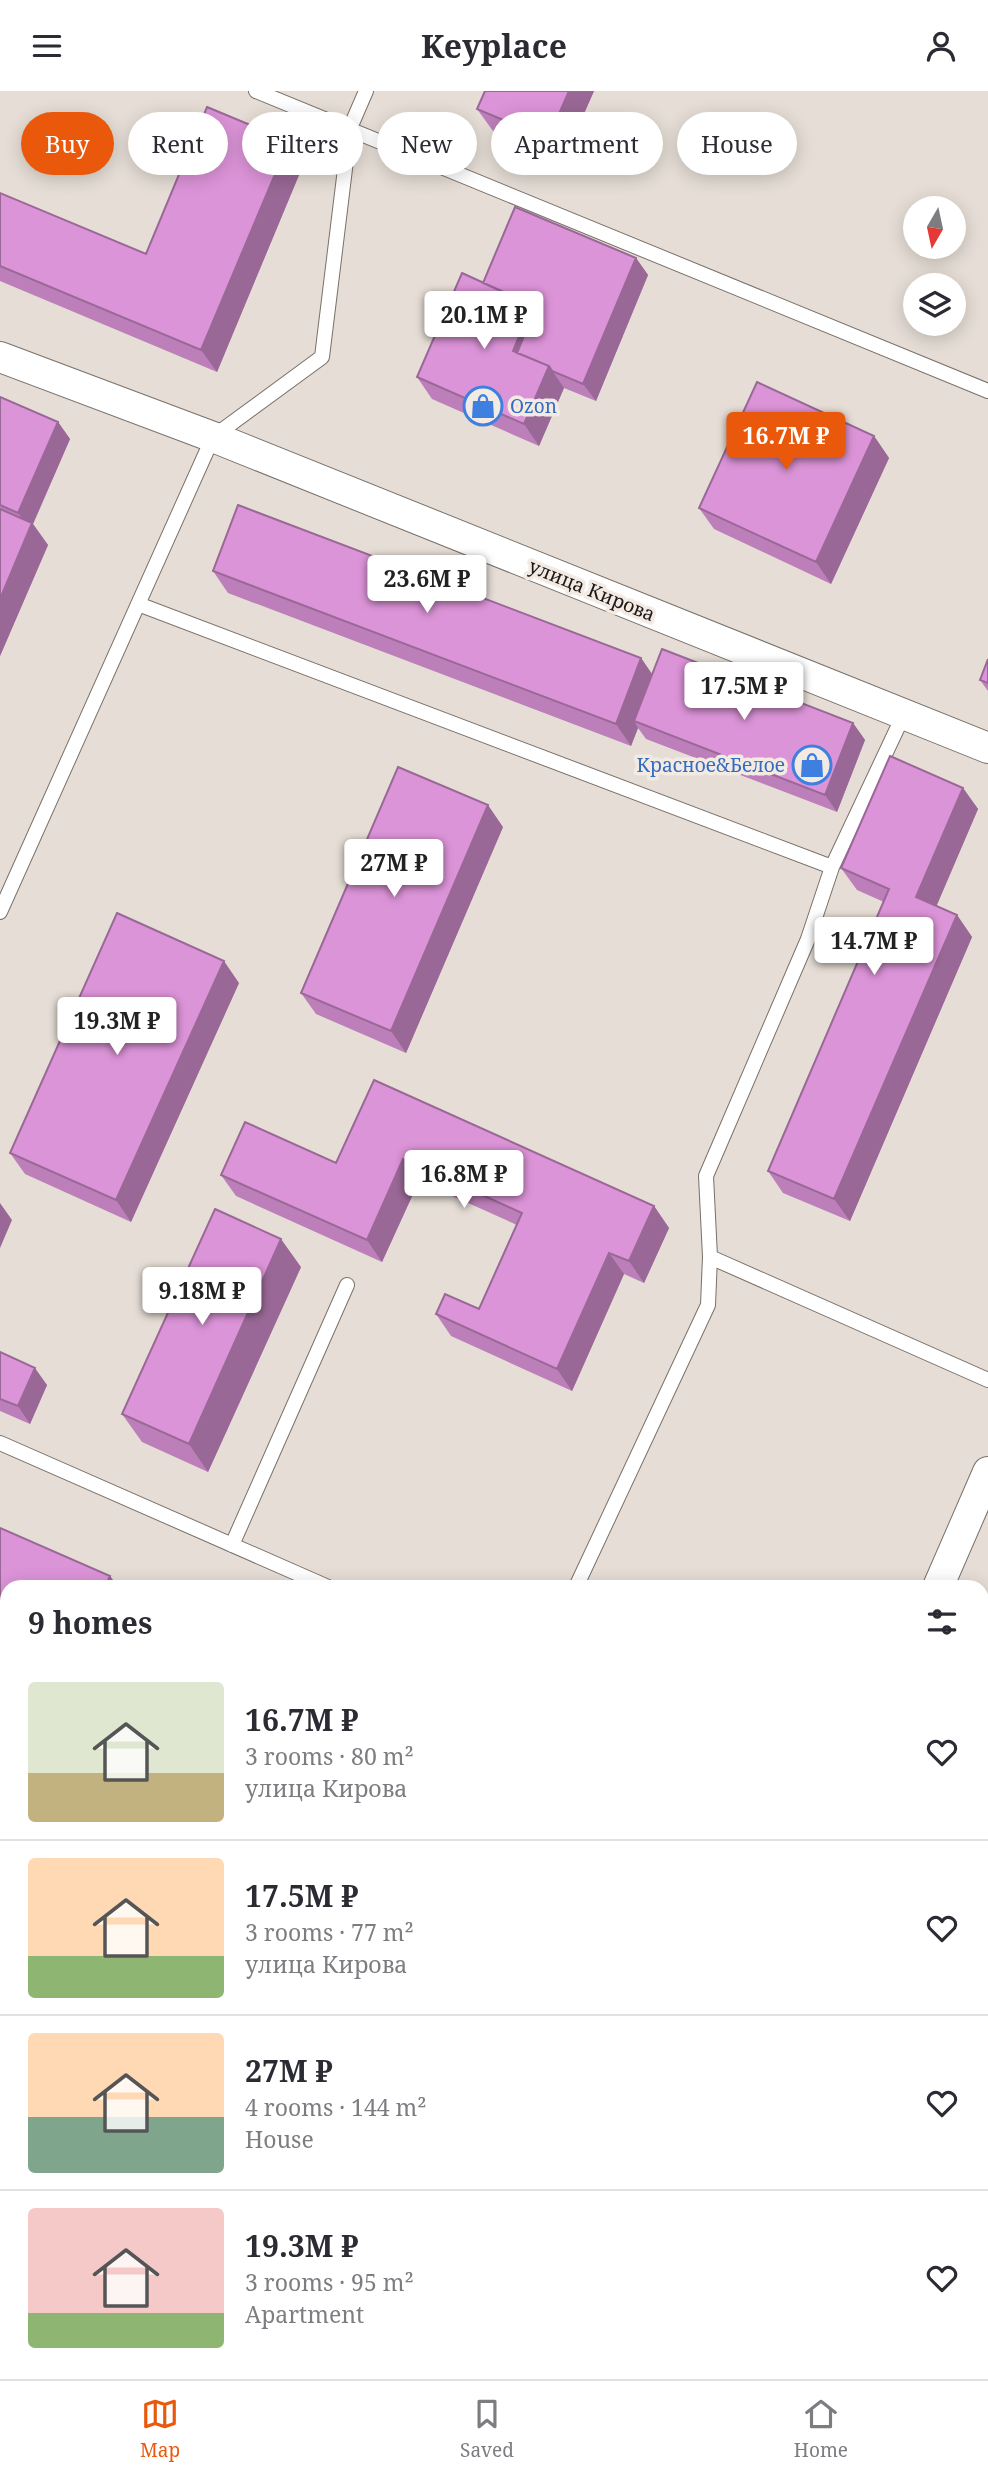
<!DOCTYPE html>
<html lang="en">
<head>
<meta charset="utf-8">
<style>
	body { margin:0; font-family:"Noto Serif",serif; background:#f7f7f7; color:#2b2b33; height:100vh; display:flex; flex-direction:column; font-size:26px; white-space:nowrap }
	* { box-sizing:border-box; margin:0 }
	p { font-size:23px; color:#7c7c81 }
	.icon { flex:none; width:38px; height:38px; fill:none; stroke:currentColor; stroke-width:2; stroke-linecap:round; stroke-linejoin:round }
	.map { position:relative; flex:1; overflow:hidden }
	.side { position:absolute; left:0px; top:1489px; width:989px; height:800px; display:flex; flex-direction:column; background:#fff; border-radius:21px 21px 0 0; box-shadow:0 4px 18px #0003 }
	.side>* { flex:none }
	.top-card { position:absolute; left:21px; top:21px; width:947px; height:63px; display:flex; gap:14px }
	.needle { width:46px; rotate:189deg }
	.controls { position:absolute; left:903px; top:105px; display:grid; gap:14px }
	.controls a { display:grid; place-items:center; width:63px; height:63px; border-radius:50%; background:#fff; box-shadow:0 4px 18px #0003; font-size:35px }
	.price { position:absolute; translate:-50% -60px; padding:0 16px; border-radius:7px; background:#fff; color:#222; font-size:23px; line-height:46px; filter:drop-shadow(0 2px 4px #0008) }
	.price::after { content:''; position:absolute; left:50%; top:42px; width:21px; height:16px; margin-left:-10px; background:inherit; clip-path:polygon(0 0,100% 0,50% 100%) }
	.price.active { background:#ea580c; color:#fff }
	ul { padding:0; list-style:none }
	li { display:flex; align-items:center; gap:21px; height:175px; padding:0 28px }
	li+li { border-top:2px solid #e1e1e2 }
	li span { display:grid; place-items:center; flex:none; width:196px; height:140px; border-radius:7px; color:#555 }
	li>.icon { margin-inline-start:auto }
	span .icon { width:84px; height:84px; fill:#fffc; stroke-width:1 }
	li b { font-size:30px }
	h2 { display:flex; justify-content:space-between; align-items:center; height:84px; padding:0 28px; font-size:30px }
	.chip { padding:0 24px; border-radius:32px; background:#fff; box-shadow:0 4px 18px #0003; font-size:24px; line-height:63px }
	.chip.active { background:#ea580c; color:#fff }
	header { display:flex; justify-content:space-between; align-items:center; height:91px; padding:0 28px; background:#fff; font-size:32px; font-weight:700 }
	.menu { display:flex; justify-content:space-around; align-items:center; height:98px; border-top:2px solid #e1e1e2; background:#fff; font-size:19px; color:#7c7c81 }
	.menu a { display:grid; justify-items:center; gap:4px }
	.menu .active { color:#ea580c }
	.map>svg:first-child { display:block }
</style>
</head>
<body>
<header><svg class="icon" aria-label="menu" viewBox="0 0 24 24"><path d="M4 6h16M4 12h16M4 18h16"/></svg>Keyplace<svg class="icon" aria-label="person" viewBox="0 0 24 24"><circle cx="12" cy="8" r="4"/><path d="M4 21q1-7 8-7t8 7"/></svg></header>
<div class="map">
<svg width="988" height="2288" viewBox="0 0 988 2288">
	<rect width="100%" height="100%" fill="#e6ded6"/>
	<g fill="none" stroke-linecap="round" stroke-linejoin="round">
		<defs>
			<path id="service" d="M 256,0 L 988,300
				M 138,513 L 832,776
				M 0,821 L 213,346 L 322,266 L 350,37 L 366,0
				M 710,1166 L 988,1289
				M 0,1352 L 328,1496
				M 232,1454 L 347,1194
				M 576,1496 L 708,1214 L 710,1166 L 706,1085 L 808,848 L 832,776 L 904,623
				M 0,1904 L 7,1907
				M 982,1999 L 988,1999
				M 0,2270 L 7,2273
				M 28,2282 L 42,2288
				M 798,2288 L 800,2282"/>
			<path id="minor" d="M 0,266 L 213,346 L 988,657
				M 938,1496 L 988,1381
				M 596,2288 L 598,2282"/>
			<path id="tertiary" d="M 0,2134 L 7,2137
				M 350,2282 L 364,2288"/>
		</defs>
		<use href="#service" stroke="#78716a" stroke-width="16"/>
		<use href="#minor" stroke="#78716a" stroke-width="32"/>
		<use href="#tertiary" stroke="#78716a" stroke-width="38"/>
		<path stroke="#7a756f" stroke-width="4.5" stroke-dasharray="3.5 5" stroke-linecap="butt" d="M 982,1541 L 988,1527
			M 982,1937 L 988,1943"/>
		<use href="#service" stroke="#fff" stroke-width="14"/>
		<use href="#minor" stroke="#fff" stroke-width="30"/>
		<use href="#tertiary" stroke="#fff" stroke-width="37"/>
	</g>
	<path fill="#bd7fba" d="M 594,0 L 563,70 L 493,40 L 477,18 Z
		M 304,72 L 217,281 L 0,190 L 0,102 L 146,163 Z
		M 636,167 L 648,184 L 596,310 L 564,297 L 539,355 L 432,308 L 417,286 L 483,192 Z
		M 0,306 L 58,331 L 70,348 L 33,433 L 48,454 L 0,565 Z
		M 874,345 L 889,367 L 831,493 L 714,438 L 699,417 Z
		M 213,480 L 641,567 L 652,583 L 853,632 L 865,649 L 837,721 L 646,648 L 638,637 L 631,655 L 228,502 Z
		M 988,568 L 988,600 L 980,589 Z
		M 963,697 L 978,718 L 936,815 L 957,824 L 972,846 L 850,1130 L 783,1102 L 768,1080 L 884,811 L 857,799 L 841,777 Z
		M 503,736 L 406,962 L 316,923 L 301,902 Z
		M 239,892 L 131,1131 L 25,1083 L 10,1062 Z
		M 374,989 L 654,1115 L 669,1137 L 644,1192 L 624,1183 L 572,1300 L 451,1245 L 436,1223 L 479,1218 L 517,1134 L 419,1090 L 382,1171 L 236,1105 L 221,1084 L 336,1072 Z
		M 301,1176 L 208,1381 L 142,1351 L 122,1323 Z
		M 0,1261 L 47,1294 L 30,1333 L 0,1320 Z
		M 0,1437 L 110,1485 L 118,1496 L 7,1496 L 7,1704 L 0,1701 Z
		M 988,1634 L 988,1668 L 982,1660 L 982,1648 Z
		M 982,1710 L 988,1712 L 988,1810 L 982,1807 Z
		M 0,1908 L 7,1911 L 7,2026 L 0,2023 Z"/>
	<path fill="#9a6897" d="M 569,0 L 594,0 L 563,70 L 548,48 Z
		M 289,50 L 304,72 L 217,281 L 201,259 Z
		M 636,167 L 648,184 L 596,310 L 583,293 Z
		M 532,214 L 548,236 L 532,271 L 513,260 Z
		M 549,275 L 564,297 L 539,355 L 524,333 Z
		M 58,331 L 70,348 L 33,433 L 48,454 L 0,565 L 0,508 L 30,438 L 18,422 Z
		M 874,345 L 889,367 L 831,493 L 816,471 Z
		M 641,567 L 656,589 L 634,630 L 638,637 L 631,655 L 616,633 Z
		M 853,632 L 865,649 L 837,721 L 825,704 Z
		M 963,697 L 978,718 L 931,828 L 916,806 Z
		M 488,714 L 503,736 L 406,962 L 391,940 Z
		M 957,824 L 972,846 L 850,1130 L 834,1108 Z
		M 224,870 L 239,892 L 131,1131 L 116,1109 Z
		M 403,1068 L 419,1090 L 382,1171 L 367,1149 Z
		M 0,1112 L 12,1129 L 0,1157 Z
		M 654,1115 L 669,1137 L 644,1192 L 629,1170 Z
		M 281,1148 L 301,1176 L 208,1381 L 189,1353 Z
		M 609,1162 L 624,1183 L 572,1300 L 557,1278 Z
		M 35,1277 L 47,1294 L 30,1333 L 18,1315 Z
		M 110,1485 L 118,1496 L 105,1496 Z
		M 720,2282 L 751,2282 L 749,2288 L 717,2288 Z"/>
	<path fill="#dc94d8" stroke="#9a6897" stroke-width="2" d="M 485,0 L 569,0 L 548,48 L 477,18 Z
		M 207,16 L 289,50 L 201,259 L 0,175 L 0,102 L 146,163 Z
		M 515,116 L 636,167 L 583,293 L 552,280 L 549,275 L 517,262 L 535,218 L 532,214 L 483,192 Z
		M 462,182 L 532,214 L 513,260 L 549,275 L 524,333 L 417,286 Z
		M 757,291 L 874,345 L 816,471 L 699,417 Z
		M 0,306 L 58,331 L 18,422 L 0,414 Z
		M 238,414 L 641,567 L 616,633 L 213,480 Z
		M 0,418 L 32,432 L 0,508 Z
		M 662,558 L 853,632 L 825,704 L 634,630 Z
		M 988,568 L 988,592 L 980,589 Z
		M 890,665 L 963,697 L 916,806 L 957,824 L 834,1108 L 768,1080 L 889,798 L 841,777 Z
		M 398,676 L 488,714 L 391,940 L 301,902 Z
		M 117,822 L 224,870 L 116,1109 L 10,1062 Z
		M 374,989 L 654,1115 L 629,1170 L 609,1162 L 557,1278 L 436,1223 L 445,1203 L 479,1218 L 522,1122 L 403,1068 L 367,1149 L 221,1084 L 245,1031 L 336,1072 Z
		M 215,1118 L 281,1148 L 189,1353 L 122,1323 Z
		M 0,1261 L 35,1277 L 18,1315 L 0,1308 Z
		M 0,1437 L 110,1485 L 105,1496 L 7,1496 L 7,1696 L 0,1693 Z
		M 656,1491 L 668,1496 L 653,1496 Z
		M 988,1634 L 988,1659 L 982,1657 L 982,1648 Z
		M 982,1710 L 988,1712 L 988,1794 L 982,1792 Z
		M 0,1908 L 7,1911 L 7,2011 L 0,2008 Z
		M 988,2106 L 988,2288 L 909,2288 L 912,2282 L 982,2282 L 982,2121 Z
		M 638,2282 L 720,2282 L 717,2288 L 636,2288 Z"/>
	<defs>
		<symbol id="shop-ring" viewBox="-11 -11 22 22"><circle r="9.5" fill="#f3ebe3" stroke="#3f7fe0" stroke-width="1.5"/><path d="M-5-2.5h2.3a2.7 3.5 0 0 1 5.4 0H5L5.5 6h-11ZM-1.5-2.5h3a1.5 2.3 0 0 0-3 0Z" fill="#3f7fe0"/></symbol>
	</defs>
	<g fill-rule="evenodd">
		<use href="#shop-ring" x="461" y="293" width="44" height="44"/>
		<use href="#shop-ring" x="790" y="652" width="44" height="44"/>
	</g>
	<g text-anchor="middle" stroke-width="7" stroke-linejoin="round" paint-order="stroke">
		<g font-size="19" fill="#366cbe" stroke="#f3ebe3" text-anchor="start">
			<text x="510" y="322">Ozon</text>
			<text x="785" y="681" text-anchor="end">Красное&amp;Белое</text>
		</g>
		<g font-size="19" fill="#1b1815" stroke="#f3ebe3">
			<text transform="translate(592 499) rotate(22)" y="7">улица Кирова</text>
		</g>
	</g>
</svg>
<div class="controls">
<a><svg class="needle" viewBox="-14 -14 28 28"><path d="M0-13l5 13h-10z" fill="#e53935"/><path d="M0 13l5-13h-10z" fill="#7c7c81"/></svg></a>
<a><svg class="icon" aria-label="layers" viewBox="0 0 24 24"><path d="M12 4l9 5-9 5-9-5zM3 14l9 5 9-5"/></svg></a>
</div>
<b class="price" style="left:484px;top:260px">20.1M ₽</b>
<b class="price active" style="left:786px;top:381px">16.7M ₽</b>
<b class="price" style="left:427px;top:524px">23.6M ₽</b>
<b class="price" style="left:744px;top:631px">17.5M ₽</b>
<b class="price" style="left:394px;top:808px">27M ₽</b>
<b class="price" style="left:874px;top:886px">14.7M ₽</b>
<b class="price" style="left:117px;top:966px">19.3M ₽</b>
<b class="price" style="left:464px;top:1119px">16.8M ₽</b>
<b class="price" style="left:202px;top:1236px">9.18M ₽</b>
<div class="top-card">
<a class="chip active">Buy</a>
<a class="chip">Rent</a>
<a class="chip">Filters</a>
<a class="chip">New</a>
<a class="chip">Apartment</a>
<a class="chip">House</a>
</div>
<section class="side">
<h2>9 homes<svg class="icon" aria-label="filters" viewBox="0 0 24 24"><path d="M4 7h16M4 17h16"/><circle cx="9" cy="7" r="2"/><circle cx="15" cy="17" r="2"/></svg></h2>
<ul>
<li><span style="background:linear-gradient(#dfe7d0 65%,#c2b280 0)"><svg class="icon" aria-label="home" viewBox="0 0 24 24"><path d="M3 11l9-7 9 7M6 9v11h12V9"/></svg></span><div><b>16.7M ₽</b><p>3 rooms · 80 m²</p><p>улица Кирова</p></div><svg class="icon" aria-label="heart" viewBox="0 0 24 24"><path d="M12 20l-8-8c-3-5 5-10 8-4 3-6 11-1 8 4z"/></svg></li>
<li><span style="background:linear-gradient(#ffd9b3 70%,#8fb573 0)"><svg class="icon" aria-label="home" viewBox="0 0 24 24"><path d="M3 11l9-7 9 7M6 9v11h12V9"/></svg></span><div><b>17.5M ₽</b><p>3 rooms · 77 m²</p><p>улица Кирова</p></div><svg class="icon" aria-label="heart" viewBox="0 0 24 24"><path d="M12 20l-8-8c-3-5 5-10 8-4 3-6 11-1 8 4z"/></svg></li>
<li><span style="background:linear-gradient(#ffd9b3 60%,#7fa58c 0)"><svg class="icon" aria-label="home" viewBox="0 0 24 24"><path d="M3 11l9-7 9 7M6 9v11h12V9"/></svg></span><div><b>27M ₽</b><p>4 rooms · 144 m²</p><p>House</p></div><svg class="icon" aria-label="heart" viewBox="0 0 24 24"><path d="M12 20l-8-8c-3-5 5-10 8-4 3-6 11-1 8 4z"/></svg></li>
<li><span style="background:linear-gradient(#f6c9c9 75%,#8fb573 0)"><svg class="icon" aria-label="home" viewBox="0 0 24 24"><path d="M3 11l9-7 9 7M6 9v11h12V9"/></svg></span><div><b>19.3M ₽</b><p>3 rooms · 95 m²</p><p>Apartment</p></div><svg class="icon" aria-label="heart" viewBox="0 0 24 24"><path d="M12 20l-8-8c-3-5 5-10 8-4 3-6 11-1 8 4z"/></svg></li>
</ul>
</section>
</div>
<nav class="menu">
<a class="active"><svg class="icon" aria-label="map" viewBox="0 0 24 24"><path d="M3 6l6-2 6 2 6-2v14l-6 2-6-2-6 2zM9 4v14M15 6v14"/></svg>Map</a>
<a><svg class="icon" aria-label="saved" viewBox="0 0 24 24"><path d="M7 4h10v16l-5-4-5 4z"/></svg>Saved</a>
<a><svg class="icon" aria-label="home" viewBox="0 0 24 24"><path d="M3 11l9-7 9 7M6 9v11h12V9"/></svg>Home</a>
</nav>
</body>
</html>
